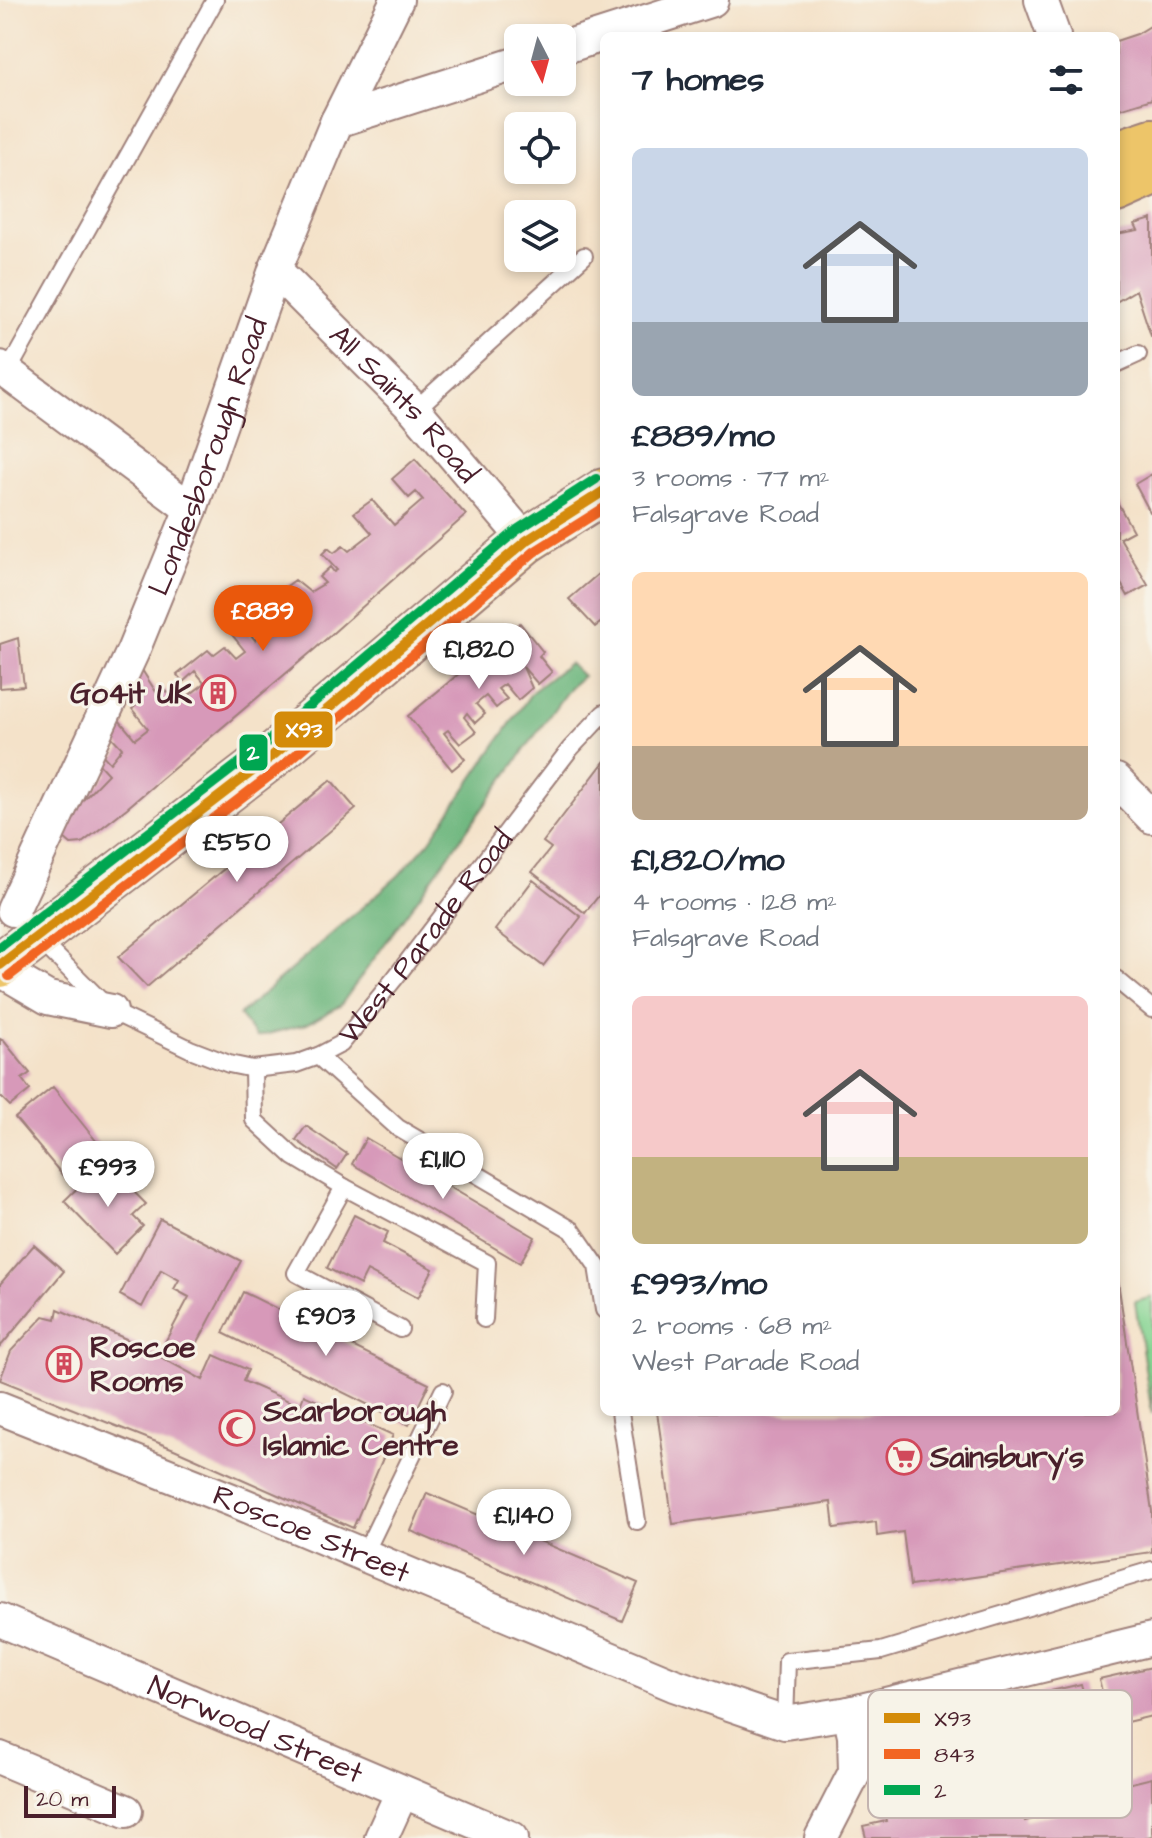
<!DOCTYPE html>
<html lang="en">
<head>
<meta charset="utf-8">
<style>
	body { margin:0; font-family:"Architects Daughter",sans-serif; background:#f6f6f7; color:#1f2937; height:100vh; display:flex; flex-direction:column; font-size:30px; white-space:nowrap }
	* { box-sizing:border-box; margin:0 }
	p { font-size:26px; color:#747a83 }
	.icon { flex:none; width:44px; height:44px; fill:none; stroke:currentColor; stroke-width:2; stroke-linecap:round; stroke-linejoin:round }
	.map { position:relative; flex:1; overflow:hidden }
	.side { position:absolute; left:600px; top:32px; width:520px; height:1384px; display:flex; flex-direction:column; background:#fff; border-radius:12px; box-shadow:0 4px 12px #0003 }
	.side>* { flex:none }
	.needle { width:52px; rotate:174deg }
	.fabs { position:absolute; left:504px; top:24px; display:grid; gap:16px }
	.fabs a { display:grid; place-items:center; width:72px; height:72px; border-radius:12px; background:#fff; box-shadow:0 4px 12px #0003; font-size:40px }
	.scale { position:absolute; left:24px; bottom:20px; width:92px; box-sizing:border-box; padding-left:8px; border:4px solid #4a1f2b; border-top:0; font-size:22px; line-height:28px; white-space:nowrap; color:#4a1f2b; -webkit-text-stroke:6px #f7f3e8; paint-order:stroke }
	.price { position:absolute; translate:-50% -68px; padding:0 18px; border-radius:28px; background:#fff; color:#222; font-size:26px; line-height:52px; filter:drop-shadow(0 2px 4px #0008) }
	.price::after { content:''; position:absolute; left:50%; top:48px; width:24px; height:18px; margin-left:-12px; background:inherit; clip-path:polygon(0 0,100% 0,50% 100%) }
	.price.current { background:#ea580c; color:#fff }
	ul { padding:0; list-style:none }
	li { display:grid; align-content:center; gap:16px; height:424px; padding:0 32px }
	li span { display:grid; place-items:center; height:248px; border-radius:12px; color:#555 }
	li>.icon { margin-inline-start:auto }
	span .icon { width:144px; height:144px; fill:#fffc; stroke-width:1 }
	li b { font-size:34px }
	h2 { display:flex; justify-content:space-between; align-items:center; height:96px; padding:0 32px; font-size:34px }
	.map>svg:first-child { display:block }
</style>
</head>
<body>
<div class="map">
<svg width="1152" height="1838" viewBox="0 0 1152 1838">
	<rect width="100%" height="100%" fill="#f7f3e8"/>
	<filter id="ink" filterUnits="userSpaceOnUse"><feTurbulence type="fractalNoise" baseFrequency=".0125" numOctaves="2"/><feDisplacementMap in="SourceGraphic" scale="16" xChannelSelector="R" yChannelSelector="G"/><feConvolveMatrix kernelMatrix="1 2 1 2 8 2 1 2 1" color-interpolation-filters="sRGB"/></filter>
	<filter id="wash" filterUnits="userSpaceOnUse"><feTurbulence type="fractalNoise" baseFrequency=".006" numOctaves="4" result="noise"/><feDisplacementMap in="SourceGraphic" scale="32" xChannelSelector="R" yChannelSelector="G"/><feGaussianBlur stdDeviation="1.8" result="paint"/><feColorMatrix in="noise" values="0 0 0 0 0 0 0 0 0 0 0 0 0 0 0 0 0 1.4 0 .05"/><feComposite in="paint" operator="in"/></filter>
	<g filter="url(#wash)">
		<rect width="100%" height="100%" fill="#f4e2c9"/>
		<path fill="#86d493" stroke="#687a5f" stroke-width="2" d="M 1152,1297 L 1152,1414 L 1135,1302 Z"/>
		<path fill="#6cb67d" stroke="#5b6a54" stroke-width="2" d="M 569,663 L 583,676 L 570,687 L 340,1006 L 307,1024 L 256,1037 L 239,1015 L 398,876 L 429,842 L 532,692 Z"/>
		<g id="blocks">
			<path fill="#d799b9" d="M 1152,25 L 1152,99 L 1116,110 L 1116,41 L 1137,34 Z
				M 1152,219 L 1152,336 L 1151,336 L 1136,290 L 1116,302 L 1116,234 L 1138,230 L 1135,224 Z
				M 415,459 L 466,515 L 316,648 L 127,808 L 82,843 L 71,844 L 64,838 L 81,795 L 84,799 L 108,774 L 97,762 L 101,753 L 110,763 L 122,748 L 110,735 L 119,720 L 135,739 L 148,729 L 132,709 L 139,703 L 130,693 L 142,670 L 156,692 L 163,688 L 179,703 L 205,683 L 195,671 L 183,682 L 177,675 L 208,650 L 213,655 L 225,646 L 236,658 L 245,651 L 230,632 L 241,622 L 255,640 L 285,616 L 273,602 L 277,597 L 290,609 L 297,605 L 280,591 L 295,580 L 310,592 L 325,583 L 319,577 L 330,567 L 334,572 L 337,570 L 322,554 L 328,548 L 334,553 L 343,546 L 349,551 L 372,533 L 354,513 L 372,500 L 394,525 L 423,500 L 416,492 L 409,498 L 392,479 Z
				M 1152,474 L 1152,511 L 1150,512 L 1135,484 Z
				M 1116,500 L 1133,531 L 1120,538 L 1148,585 L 1128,596 L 1116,575 Z
				M 604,569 L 604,620 L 595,627 L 569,599 Z
				M 520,623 L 543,652 L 539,656 L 552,672 L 538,684 L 523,667 L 532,688 L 518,700 L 505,684 L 498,689 L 507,699 L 496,708 L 486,696 L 476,704 L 485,714 L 475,723 L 467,713 L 464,717 L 476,732 L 460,744 L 448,730 L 444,733 L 465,759 L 452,770 L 408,716 Z
				M 18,638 L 24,686 L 0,688 L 0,644 Z
				M 604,762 L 604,889 L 585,913 L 532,872 L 551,848 L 543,842 Z
				M 331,780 L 356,809 L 147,987 L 118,957 Z
				M 533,880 L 581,917 L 543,966 L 495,930 Z
				M 0,1039 L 4,1041 L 30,1073 L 22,1079 L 30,1090 L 10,1106 L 0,1096 Z
				M 53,1087 L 101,1147 L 64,1177 L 15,1118 Z
				M 306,1126 L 347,1154 L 337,1169 L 296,1140 Z
				M 366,1138 L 535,1237 L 520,1263 L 352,1164 Z
				M 112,1170 L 146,1204 L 133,1216 L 143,1226 L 115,1254 L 64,1201 L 93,1173 L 101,1181 Z
				M 354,1215 L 388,1232 L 383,1243 L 433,1269 L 418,1298 L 367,1271 L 360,1285 L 327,1268 Z
				M 160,1219 L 241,1261 L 190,1357 L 164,1344 L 189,1297 L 174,1289 L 179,1280 L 161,1270 L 142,1307 L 120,1295 Z
				M 34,1245 L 64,1271 L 0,1347 L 0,1284 Z
				M 1116,1268 L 1152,1511 L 1152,1552 L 910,1586 L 903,1532 L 877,1536 L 876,1522 L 834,1528 L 831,1502 L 673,1524 L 657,1412 L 1116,1412 Z
				M 243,1292 L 429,1384 L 409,1425 L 223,1333 Z
				M 58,1309 L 133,1342 L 203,1380 L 214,1355 L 248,1370 L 243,1381 L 300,1406 L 304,1395 L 393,1435 L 353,1528 L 174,1449 L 0,1380 L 11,1351 L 44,1316 L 56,1319 Z
				M 427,1493 L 638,1583 L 622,1621 L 411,1531 Z
				M 1152,1667 L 1152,1716 L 1110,1726 L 1099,1679 Z
				M 1081,1684 L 1092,1724 L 1054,1733 L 1057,1748 L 1011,1760 L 1025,1821 L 1110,1800 L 1112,1808 L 1123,1806 L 1119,1786 L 1152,1778 L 1152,1836 L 1143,1838 L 866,1838 L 863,1826 L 886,1821 L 880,1793 L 896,1789 L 894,1780 L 965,1765 L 953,1714 Z"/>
		</g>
	</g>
	<g filter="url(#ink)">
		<use href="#blocks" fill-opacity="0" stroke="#9f807a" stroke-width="2"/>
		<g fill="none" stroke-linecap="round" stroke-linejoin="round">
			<defs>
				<g id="service">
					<path d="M 1116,364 L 1138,354"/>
					<path d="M 7,373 L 215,0"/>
					<path d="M 415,410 L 584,256"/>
					<path id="s1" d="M 37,937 L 111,1011 L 190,1049 L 229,1064 L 253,1069 L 296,1064 L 318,1056 L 341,1044 L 395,978 L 570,749 L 604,713"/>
					<path d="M 1116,979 L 1152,1009"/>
					<path d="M 318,1056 L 398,1128 L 572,1230 L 597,1266 L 604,1310"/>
					<path d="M 253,1069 L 254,1120 L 294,1157 L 344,1187 L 487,1263 L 484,1319"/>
					<path d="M 344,1187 L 296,1273 L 400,1329"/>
					<path d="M 620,1412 L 637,1521"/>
					<path d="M 364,1555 L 443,1391"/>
					<path d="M 785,1723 L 787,1661 L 881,1651 L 1152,1570"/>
				</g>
				<g id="minor">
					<path d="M 1041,0 L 1054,36"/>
					<path d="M 562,48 L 712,0"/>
					<path d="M 337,121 L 518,63"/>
					<path id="s2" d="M 275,270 L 415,410 L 526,541"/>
					<path d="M 0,367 L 191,509"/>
					<path d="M 1116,780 L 1152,817"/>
					<path id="s3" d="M 13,910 L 133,651 L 191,509 L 275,270 L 337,121 L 397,0"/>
					<path d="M 0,970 L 48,998 L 111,1011"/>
					<path id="s4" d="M 0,1408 L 242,1504 L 674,1685 L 785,1723 L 849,1713 L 1152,1639"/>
					<path id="s5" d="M 0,1620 L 512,1838"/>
					<path d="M 0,1758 L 126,1811"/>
					<path d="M 381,1838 L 402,1792"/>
					<path d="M 821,1838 L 855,1772 L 854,1736 L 849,1713"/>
				</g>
				<path id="trunk" d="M 1116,153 L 1152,141
					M 1116,190 L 1152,174
					M 0,965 L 276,753 L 526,541 L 604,491"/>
			</defs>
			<use href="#service" stroke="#9f807a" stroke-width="20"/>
			<use href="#minor" stroke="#9f807a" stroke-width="36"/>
			<use href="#trunk" stroke="#9f807a" stroke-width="48"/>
			<use href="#service" stroke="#fff" stroke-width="16"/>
			<use href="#minor" stroke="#fff" stroke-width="32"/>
			<use href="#trunk" stroke="#edc569" stroke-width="44"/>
			<defs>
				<path id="bus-1" d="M 0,965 L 276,753 L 526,541 L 604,491"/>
				<path id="bus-2" d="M 9,976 L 285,764 L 534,552 L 604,508"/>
				<path id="bus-3" d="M 0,947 L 267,742 L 517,530 L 596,479"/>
			</defs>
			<use href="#bus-1" stroke="#f7f3e8" stroke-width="16"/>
			<use href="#bus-2" stroke="#f7f3e8" stroke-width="16"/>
			<use href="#bus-3" stroke="#f7f3e8" stroke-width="16"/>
			<use href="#bus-1" stroke="#d48b09" stroke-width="10"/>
			<use href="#bus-2" stroke="#f26522" stroke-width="10"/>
			<use href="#bus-3" stroke="#00a651" stroke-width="10"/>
		</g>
	</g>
	<defs>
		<symbol id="building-ring" viewBox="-11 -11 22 22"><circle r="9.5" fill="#f7f3e8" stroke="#d1495b" stroke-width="1.5"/><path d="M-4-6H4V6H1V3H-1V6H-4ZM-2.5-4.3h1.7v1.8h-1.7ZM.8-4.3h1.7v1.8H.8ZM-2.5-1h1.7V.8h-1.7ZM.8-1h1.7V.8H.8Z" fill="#d1495b"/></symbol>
		<symbol id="mosque-ring" viewBox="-11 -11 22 22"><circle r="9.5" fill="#f7f3e8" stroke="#d1495b" stroke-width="1.5"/><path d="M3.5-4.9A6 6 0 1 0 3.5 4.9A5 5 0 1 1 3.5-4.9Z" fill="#d1495b"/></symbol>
		<symbol id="supermarket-ring" viewBox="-11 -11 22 22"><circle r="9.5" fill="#f7f3e8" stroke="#d1495b" stroke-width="1.5"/><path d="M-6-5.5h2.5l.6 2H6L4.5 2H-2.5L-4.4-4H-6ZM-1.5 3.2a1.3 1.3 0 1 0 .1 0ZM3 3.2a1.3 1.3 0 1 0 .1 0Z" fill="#d1495b"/></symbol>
	</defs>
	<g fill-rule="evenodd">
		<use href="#building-ring" x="198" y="673" width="40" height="40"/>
		<use href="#building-ring" x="44" y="1344" width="40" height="40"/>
		<use href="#mosque-ring" x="217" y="1408" width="40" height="40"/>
		<use href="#supermarket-ring" x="884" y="1437" width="40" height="40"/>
	</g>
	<g text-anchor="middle" stroke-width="6" stroke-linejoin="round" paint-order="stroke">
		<g font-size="30" fill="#4a1f2b" stroke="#f7f3e8">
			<text dy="10" stroke="none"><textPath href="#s2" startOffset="186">All Saints Road</textPath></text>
			<text dy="10" stroke="none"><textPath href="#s3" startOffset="494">Londesborough Road</textPath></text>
			<text dy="10" stroke="none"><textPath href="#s1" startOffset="488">West Parade Road</textPath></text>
			<text dy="10" stroke="none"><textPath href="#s4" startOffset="336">Roscoe Street</textPath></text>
			<text dy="10" stroke="none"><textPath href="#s5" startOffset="278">Norwood Street</textPath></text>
		</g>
		<g font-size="30" font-weight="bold" fill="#4a1f2b" stroke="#f7f3e8" text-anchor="start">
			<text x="192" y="703" text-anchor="end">Go4it UK</text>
			<text x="90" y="1357">Roscoe<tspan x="90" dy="34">Rooms</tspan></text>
			<text x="263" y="1421">Scarborough<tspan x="263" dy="34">Islamic Centre</tspan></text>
			<text x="930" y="1467">Sainsbury's</text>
		</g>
	</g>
	<rect x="868" y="1690" width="264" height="128" rx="12" fill="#f7f3e8" stroke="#c3b3af" stroke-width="2"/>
	<rect x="884" y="1713" width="36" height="10" fill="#d48b09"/>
	<rect x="884" y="1749" width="36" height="10" fill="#f26522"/>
	<rect x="884" y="1785" width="36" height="10" fill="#00a651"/>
	<g font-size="22" fill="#4a1f2b">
		<text x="934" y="1726">X93</text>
		<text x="934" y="1762">843</text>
		<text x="934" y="1798">2</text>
	</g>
	<g stroke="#f7f3e8" stroke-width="3">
		<rect x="273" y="710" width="61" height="39" rx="8" fill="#d48b09"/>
		<rect x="238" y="733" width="31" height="39" rx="8" fill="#00a651"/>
	</g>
	<g font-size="22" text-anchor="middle" font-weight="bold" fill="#fff">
		<text x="304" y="737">X93</text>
		<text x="253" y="760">2</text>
	</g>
</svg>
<div class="fabs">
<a><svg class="needle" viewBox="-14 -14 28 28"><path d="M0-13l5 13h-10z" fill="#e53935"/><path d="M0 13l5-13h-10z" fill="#747a83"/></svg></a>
<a><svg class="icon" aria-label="locate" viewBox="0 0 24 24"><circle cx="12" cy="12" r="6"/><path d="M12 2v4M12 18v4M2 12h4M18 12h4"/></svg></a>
<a><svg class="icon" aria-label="layers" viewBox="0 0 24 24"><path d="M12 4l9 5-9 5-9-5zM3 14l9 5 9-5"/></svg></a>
</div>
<div class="scale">20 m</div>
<b class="price current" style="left:263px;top:653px">£889</b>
<b class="price" style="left:479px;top:691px">£1,820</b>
<b class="price" style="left:237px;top:884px">£550</b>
<b class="price" style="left:443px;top:1201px">£1,110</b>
<b class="price" style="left:108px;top:1209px">£993</b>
<b class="price" style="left:326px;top:1358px">£903</b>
<b class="price" style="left:524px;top:1557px">£1,140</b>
<section class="side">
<h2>7 homes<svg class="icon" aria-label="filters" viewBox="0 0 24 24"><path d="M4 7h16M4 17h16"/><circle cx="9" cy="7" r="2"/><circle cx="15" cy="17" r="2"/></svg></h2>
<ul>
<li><span style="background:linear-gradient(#c9d6e8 70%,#9aa5b1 0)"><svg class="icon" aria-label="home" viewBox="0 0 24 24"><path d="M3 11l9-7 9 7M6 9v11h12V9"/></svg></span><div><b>£889/mo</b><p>3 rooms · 77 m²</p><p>Falsgrave Road</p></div></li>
<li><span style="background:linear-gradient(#ffd9b3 70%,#b9a48a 0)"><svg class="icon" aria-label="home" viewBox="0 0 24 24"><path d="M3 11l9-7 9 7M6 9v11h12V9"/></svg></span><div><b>£1,820/mo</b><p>4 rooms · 128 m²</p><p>Falsgrave Road</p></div></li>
<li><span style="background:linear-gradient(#f6c9c9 65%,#c2b280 0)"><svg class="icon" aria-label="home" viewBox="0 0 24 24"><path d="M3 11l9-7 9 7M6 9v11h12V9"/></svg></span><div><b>£993/mo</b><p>2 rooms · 68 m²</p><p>West Parade Road</p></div></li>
</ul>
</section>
</div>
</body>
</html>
